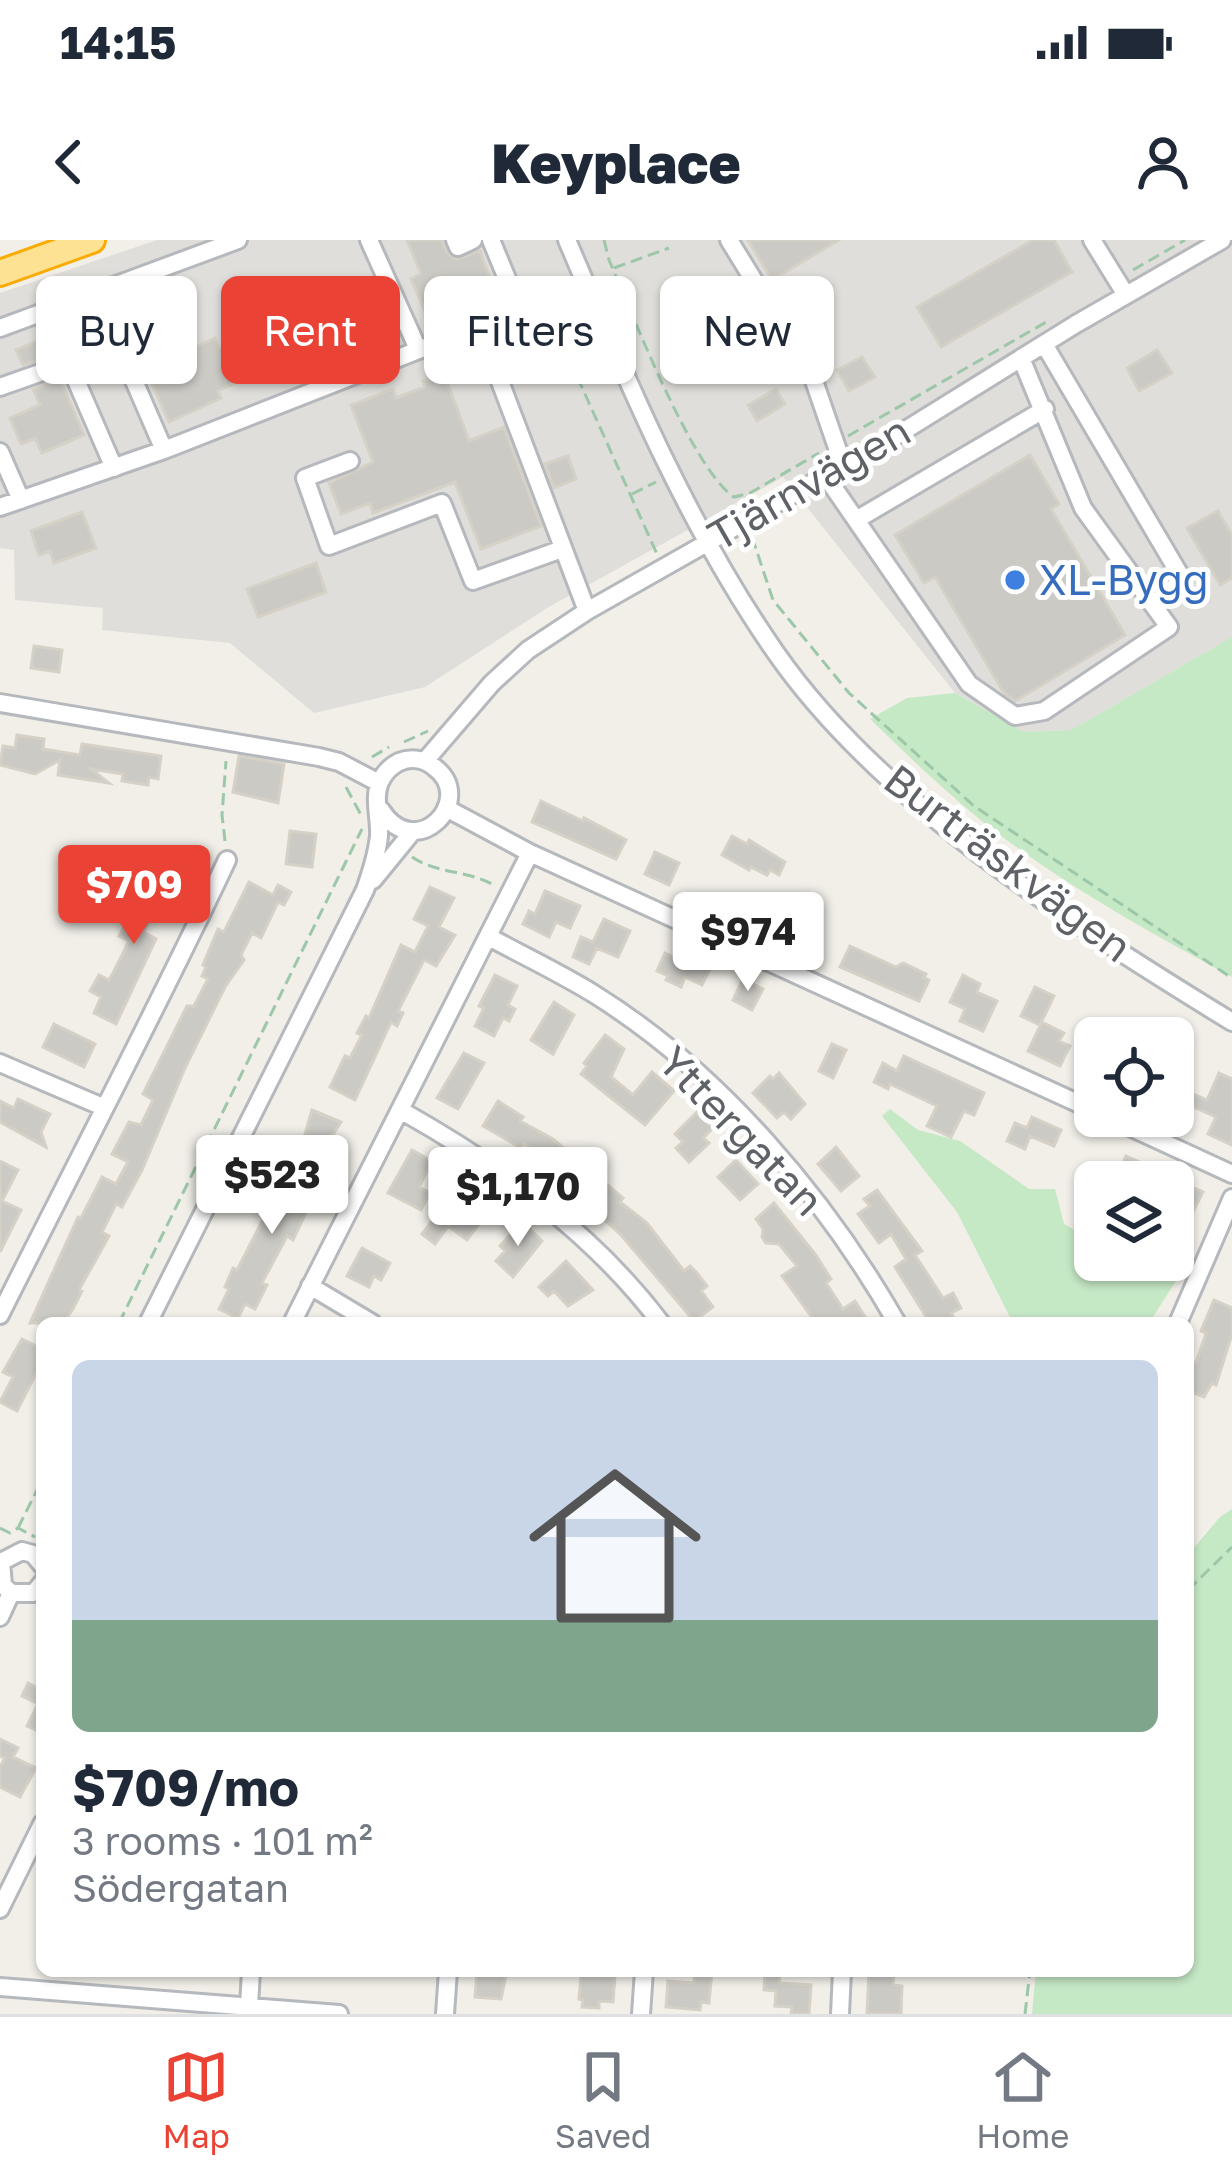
<!DOCTYPE html>
<html lang="en">
<head>
<meta charset="utf-8">
<style>
	body { margin:0; font-family:"Golos Text",sans-serif; background:#f6f6f7; color:#1f2937; height:100vh; display:flex; flex-direction:column; font-size:45px; white-space:nowrap }
	* { box-sizing:border-box; margin:0 }
	p { font-size:39px; color:#747a83 }
	.icon { flex:none; width:66px; height:66px; fill:none; stroke:currentColor; stroke-width:2; stroke-linecap:round; stroke-linejoin:round }
	.map { position:relative; flex:1; overflow:hidden }
	.panel { position:absolute; left:36px; top:1077px; width:1158px; height:660px; display:flex; flex-direction:column; background:#fff; border-radius:18px; box-shadow:0 3px 9px #0004 }
	.panel>* { flex:none }
	.top-card { position:absolute; left:36px; top:36px; width:1161px; height:108px; display:flex; gap:24px }
	.buttons { position:absolute; left:1074px; top:777px; display:grid; gap:24px }
	.buttons a { display:grid; place-items:center; width:120px; height:120px; border-radius:18px; background:#fff; box-shadow:0 3px 9px #0004; font-size:60px }
	.price { position:absolute; translate:-50% -102px; padding:0 27px; border-radius:12px; background:#fff; color:#222; font-size:39px; line-height:78px; filter:drop-shadow(0 3px 6px #0008) }
	.price::after { content:''; position:absolute; left:50%; top:72px; width:36px; height:27px; margin-left:-18px; background:inherit; clip-path:polygon(0 0,100% 0,50% 100%) }
	.price.active { background:#ea4335; color:#fff }
	ul { padding:0; list-style:none }
	li { display:grid; align-content:center; gap:24px; height:636px; padding:0 36px }
	li span { display:grid; place-items:center; height:372px; border-radius:18px; color:#555 }
	li>.icon { margin-inline-start:auto }
	span .icon { width:216px; height:216px; fill:#fffc; stroke-width:1 }
	li b { font-size:51px }
	.chip { padding:0 42px; border-radius:18px; background:#fff; box-shadow:0 3px 9px #0004; font-size:42px; line-height:108px }
	.chip.active { background:#ea4335; color:#fff }
	.status { display:flex; justify-content:space-between; align-items:center; height:84px; padding:0 60px; background:#fff; direction:ltr }
	.status svg { height:33px; fill:currentColor }
	header { display:flex; justify-content:space-between; align-items:center; height:156px; padding:0 36px; background:#fff; font-size:54px; font-weight:800 }
	.menu { display:flex; justify-content:space-around; align-items:center; height:168px; border-top:3px solid #e0e1e3; background:#fff; font-size:33px; color:#747a83 }
	.menu a { display:grid; justify-items:center; gap:6px }
	.menu .active { color:#ea4335 }
	.map>svg:first-child { display:block }
</style>
</head>
<body>
<div class="status"><b>14:15</b><svg viewBox="0 0 49 12"><path d="M0 12V9h3v3zM5 12V6h3v6zM10 12V3h3v9zM15 12V0h3v12zM26 1h20v11H26zM47 4h2v5h-2z"/></svg></div>
<header><svg class="icon" aria-label="back" viewBox="0 0 24 24"><path d="M15 5l-7 7 7 7"/></svg>Keyplace<svg class="icon" aria-label="person" viewBox="0 0 24 24"><circle cx="12" cy="8" r="4"/><path d="M4 21q1-7 8-7t8 7"/></svg></header>
<div class="map">
<svg width="1232" height="1774" viewBox="0 0 1232 1774">
	<rect width="100%" height="100%" fill="#f1efe8"/>
	<path fill="#e0deda" d="M 157,0 L 1232,0 L 1232,397 L 1071,490 L 1024,492 L 955,453 L 783,237 L 547,368 L 425,447 L 314,473 L 230,403 L 102,390 L 103,368 L 15,360 L 14,310 L 0,308 L 0,53 Z"/>
	<path fill="#c5e8c5" d="M 1232,397 L 1232,737 C 1141,687 1045,635 965,567 C 932,539 901,509 870,479 L 907,458 L 955,453 L 1024,492 L 1071,490 Z
		M 890,869 L 918,890 L 960,901 L 1029,949 L 1055,949 L 1064,984 L 1095,1002 L 1095,1020 L 1124,1020 L 1143,1033 L 1183,1030 L 1149,1083 L 1013,1083 L 957,972 L 882,876 Z
		M 1232,1269 L 1232,1774 L 1032,1774 L 1036,1731 L 1188,1731 L 1188,1315 L 1220,1277 Z"/>
	<path fill="#cccac5" stroke="#d6d1c6" stroke-width="3" d="M 407,0 L 442,0 L 447,13 L 456,19 L 480,11 L 495,51 L 428,78 L 411,39 L 421,34 Z
		M 748,0 L 839,0 L 772,40 Z
		M 1033,0 L 1054,0 L 1072,32 L 941,107 L 917,67 Z
		M 352,58 L 369,89 L 369,98 L 329,117 L 313,75 Z
		M 169,68 L 189,110 L 215,98 L 219,108 L 238,99 L 254,134 L 218,151 L 221,158 L 169,182 L 145,128 L 157,122 L 139,82 Z
		M 42,99 L 49,116 L 23,125 L 16,110 Z
		M 1157,110 L 1172,133 L 1139,151 L 1127,128 Z
		M 862,117 L 875,137 L 849,151 L 837,130 Z
		M 444,133 L 469,201 L 504,187 L 541,286 L 481,309 L 455,242 L 373,273 L 370,263 L 341,274 L 329,243 L 373,222 L 351,165 L 393,149 L 396,158 L 425,147 L 423,141 Z
		M 60,139 L 84,195 L 42,213 L 35,198 L 21,204 L 10,178 L 40,165 L 33,149 Z
		M 776,149 L 785,164 L 757,181 L 748,165 Z
		M 1030,215 L 1059,264 L 1051,269 L 1125,395 L 1015,461 L 1004,453 L 935,337 L 924,343 L 895,295 Z
		M 568,216 L 576,239 L 554,248 L 545,224 Z
		M 1218,271 L 1232,295 L 1232,338 L 1220,345 L 1187,288 Z
		M 82,272 L 96,308 L 54,323 L 50,311 L 39,315 L 31,291 Z
		M 316,323 L 326,352 L 258,377 L 247,349 Z
		M 34,406 L 62,410 L 59,432 L 31,428 Z
		M 17,495 L 44,499 L 43,509 L 80,515 L 82,504 L 161,516 L 158,539 L 149,537 L 148,545 L 122,541 L 123,534 L 91,529 L 109,543 L 58,535 L 60,520 L 35,534 L 0,525 L 3,506 L 15,508 Z
		M 239,516 L 284,524 L 278,563 L 233,552 Z
		M 541,561 L 583,581 L 584,578 L 626,600 L 616,619 L 532,582 Z
		M 290,591 L 316,594 L 312,627 L 286,624 Z
		M 732,596 L 747,604 L 749,600 L 785,622 L 779,635 L 770,630 L 767,635 L 751,627 L 749,630 L 722,615 Z
		M 655,612 L 679,623 L 669,645 L 645,634 Z
		M 152,634 L 183,650 L 171,674 L 156,667 L 143,692 L 156,699 L 116,784 L 94,773 L 101,757 L 90,751 L 99,735 L 109,740 L 113,733 L 129,701 L 119,696 L 135,667 L 125,662 L 134,651 L 141,655 Z
		M 249,642 L 273,655 L 278,645 L 291,652 L 284,665 L 278,662 L 261,698 L 252,693 L 241,715 L 244,720 L 225,747 L 185,828 L 142,930 L 122,967 L 116,964 L 102,992 L 109,996 L 79,1050 L 82,1051 L 73,1069 L 63,1083 L 30,1083 L 78,977 L 81,978 L 102,937 L 116,944 L 128,922 L 112,914 L 129,882 L 141,885 L 153,860 L 143,854 L 187,766 L 194,766 L 208,739 L 202,736 L 206,727 L 203,725 L 218,689 L 224,692 Z
		M 430,647 L 454,658 L 439,687 L 455,695 L 436,726 L 424,720 L 398,771 L 403,773 L 397,786 L 391,782 L 355,860 L 330,847 L 345,816 L 350,818 L 362,795 L 357,793 L 366,776 L 369,778 L 401,705 L 415,712 L 428,686 L 414,679 Z
		M 545,651 L 580,666 L 570,688 L 556,682 L 549,697 L 523,684 L 529,671 L 535,674 Z
		M 775,662 L 791,669 L 787,678 L 806,686 L 803,695 L 809,698 L 804,709 L 765,690 Z
		M 604,679 L 630,691 L 618,717 L 597,708 L 589,724 L 573,717 L 581,697 L 593,702 Z
		M 850,706 L 896,727 L 903,723 L 926,734 L 924,738 L 929,740 L 919,761 L 840,727 Z
		M 665,713 L 675,718 L 678,713 L 690,719 L 692,715 L 712,725 L 702,745 L 685,737 L 681,747 L 666,740 L 668,736 L 657,731 Z
		M 495,735 L 517,746 L 508,765 L 515,769 L 509,781 L 503,778 L 494,796 L 475,786 L 484,768 L 479,766 Z
		M 963,735 L 980,744 L 977,752 L 997,761 L 983,791 L 960,781 L 965,769 L 950,762 Z
		M 743,739 L 763,749 L 752,770 L 733,760 Z
		M 1035,747 L 1054,756 L 1040,785 L 1021,776 Z
		M 554,762 L 574,775 L 553,814 L 531,800 Z
		M 1042,782 L 1064,793 L 1059,801 L 1070,806 L 1060,826 L 1028,811 Z
		M 54,784 L 95,804 L 84,827 L 43,807 Z
		M 605,795 L 624,809 L 611,837 L 633,855 L 652,832 L 674,851 L 645,885 L 581,834 L 587,826 L 584,823 Z
		M 832,804 L 846,810 L 833,838 L 819,831 Z
		M 464,813 L 484,823 L 458,869 L 437,858 Z
		M 904,816 L 984,853 L 974,875 L 964,871 L 951,897 L 927,886 L 937,866 L 890,844 L 888,849 L 874,842 L 883,823 L 897,831 Z
		M 779,833 L 805,864 L 791,879 L 784,872 L 777,878 L 753,853 L 770,836 L 773,839 Z
		M 1219,833 L 1232,839 L 1232,905 L 1208,894 L 1216,877 L 1189,865 L 1182,878 L 1173,874 L 1173,845 L 1207,860 Z
		M 18,859 L 50,874 L 41,892 L 46,907 L 0,882 L 0,861 L 14,868 Z
		M 498,861 L 523,877 L 520,881 L 553,899 L 623,958 L 620,962 L 647,983 L 684,1031 L 690,1026 L 697,1033 L 707,1046 L 701,1051 L 713,1067 L 694,1081 L 621,995 L 587,964 L 590,960 L 571,942 L 568,947 L 547,930 L 550,925 L 524,903 L 521,908 L 483,886 Z
		M 312,870 L 341,882 L 323,910 L 303,901 Z
		M 697,872 L 713,888 L 703,898 L 709,903 L 689,922 L 676,908 L 683,902 L 675,894 Z
		M 1032,877 L 1061,890 L 1054,906 L 1030,896 L 1025,909 L 1007,901 L 1015,883 L 1027,888 Z
		M 836,907 L 859,936 L 841,951 L 818,924 Z
		M 412,910 L 432,921 L 419,947 L 430,953 L 421,970 L 388,953 Z
		M 1126,916 L 1144,924 L 1136,942 L 1114,942 Z
		M 736,920 L 758,944 L 740,960 L 718,937 Z
		M 0,921 L 18,930 L 2,961 L 21,970 L 0,1012 Z
		M 292,923 L 335,939 L 329,950 L 319,945 L 293,1000 L 287,996 L 262,1043 L 267,1045 L 255,1069 L 245,1064 L 238,1078 L 219,1069 L 229,1049 L 225,1047 L 233,1028 L 237,1030 Z
		M 1180,942 L 1203,952 L 1185,987 L 1173,981 L 1173,948 L 1176,950 Z
		M 472,945 L 490,958 L 482,969 L 487,973 L 467,1000 L 448,986 L 435,1004 L 422,994 L 435,977 L 444,983 Z
		M 877,950 L 922,1011 L 915,1015 L 943,1058 L 953,1053 L 961,1068 L 951,1073 L 957,1083 L 930,1083 L 895,1027 L 906,1019 L 891,994 L 879,1003 L 858,974 L 870,966 L 864,959 Z
		M 774,963 L 815,1014 L 831,1039 L 826,1043 L 843,1069 L 855,1061 L 869,1083 L 816,1083 L 782,1036 L 797,1026 L 779,1004 L 766,1003 L 762,997 L 763,989 L 756,979 Z
		M 522,982 L 542,1001 L 513,1037 L 496,1021 L 505,1011 L 500,1006 Z
		M 362,1008 L 390,1023 L 381,1040 L 374,1036 L 369,1047 L 347,1036 Z
		M 566,1021 L 593,1050 L 568,1066 L 554,1051 L 548,1056 L 539,1047 Z
		M 1214,1060 L 1232,1068 L 1232,1094 L 1216,1145 L 1212,1143 L 1204,1157 L 1188,1151 L 1188,1120 L 1196,1123 L 1206,1093 L 1201,1091 Z
		M 22,1099 L 42,1109 L 42,1122 L 17,1171 L 0,1162 L 13,1137 L 3,1132 Z
		M 28,1443 L 42,1450 L 42,1493 L 27,1486 L 38,1464 L 22,1456 Z
		M 0,1499 L 18,1508 L 13,1517 L 36,1528 L 20,1557 L 0,1547 L 0,1527 L 5,1518 L 0,1516 Z
		M 484,1731 L 507,1731 L 501,1759 L 475,1757 L 477,1732 Z
		M 695,1731 L 712,1731 L 709,1763 L 701,1762 L 700,1770 L 666,1767 L 668,1741 L 694,1743 Z
		M 869,1731 L 894,1731 L 893,1745 L 902,1746 L 901,1774 L 867,1774 Z
		M 581,1734 L 615,1737 L 613,1762 L 599,1761 L 599,1768 L 582,1767 L 583,1760 L 579,1759 Z
		M 765,1734 L 780,1735 L 779,1743 L 811,1745 L 809,1774 L 791,1774 L 792,1767 L 775,1766 L 776,1751 L 764,1750 Z"/>
	<g fill="none" stroke-linecap="round" stroke-linejoin="round">
		<defs>
			<path id="minor" d="M 369,0 L 418,109
				M 455,0 L 458,7 L 473,0
				M 491,0 L 520,70
				M 567,0 C 627,141 688,287 776,413 C 881,564 1076,686 1232,782
				M 729,0 L 812,135 L 843,225
				M 1092,0 L 1126,55
				M 96,53 L 164,210
				M 46,71 L 114,228
				M 479,86 L 587,371
				M 0,88 L 238,0
				M 1044,104 L 1183,340 L 1153,365
				M 0,147 L 68,123
				M 0,212 L 21,260
				M 350,221 L 305,238 L 329,306 L 442,263 L 473,341 L 562,309
				M 825,235 L 969,444 L 1015,476 L 1044,471 L 1169,387 L 1083,268 L 1021,118
				M 0,267 L 164,210 L 587,44
				M 856,280 L 1045,169
				M 0,463 L 319,517 L 339,522 L 379,543
				M 425,521 L 492,443 L 528,410 L 587,371 L 899,194 L 1076,84 L 1222,0
				M 446,568 L 530,613 L 1095,871
				M 373,640 L 413,591
				M 489,697 C 524,716 560,733 594,754 C 719,832 824,956 897,1083
				M 0,823 L 103,867
				M 402,871 C 501,927 592,992 661,1083
				M 1106,876 L 1232,934
				M 310,1046 L 372,1083
				M 0,1075 C 76,923 155,773 227,620
				M 148,1083 L 365,650 C 371,633 377,615 379,596 C 380,579 373,557 380,542 C 384,533 391,526 399,522 C 411,517 424,519 434,527 C 478,559 416,625 381,570
				M 292,1083 L 530,613
				M 1178,1083 L 1232,958
				M 1,1322 L 3,1345 L 11,1353 L 34,1353 L 42,1343
				M 1,1322 L 22,1311 L 33,1314 L 42,1325
				M 0,1377 L 11,1353
				M 0,1669 L 42,1584
				M 0,1747 L 339,1774
				M 249,1766 L 251,1731
				M 445,1774 L 448,1731
				M 641,1774 L 644,1731
				M 840,1774 L 842,1731"/>
			<path id="highway" d="M 0,33 L 92,0"/>
		</defs>
		<use href="#minor" stroke="#b5b8bc" stroke-width="22"/>
		<use href="#highway" stroke="#f9ab00" stroke-width="30"/>
		<path stroke="#9cc7a9" stroke-width="3" stroke-dasharray="12 6" stroke-linecap="butt" d="M 604,0 L 609,20 C 632,73 692,229 734,257 L 750,253 L 819,213
			M 614,28 L 669,8
			M 1133,30 L 1185,0
			M 537,78 L 571,123 L 657,314
			M 848,196 L 1048,81
			M 632,254 L 656,242
			M 752,297 L 773,360 L 849,453 L 974,566 L 1232,738
			M 404,502 L 428,491
			M 372,517 L 389,507
			M 346,547 L 361,575
			M 225,601 L 222,575 L 226,521
			M 412,617 C 437,634 466,630 492,644
			M 119,1083 L 362,589
			M 0,1288 L 10,1293 L 18,1288 L 35,1297
			M 18,1288 L 42,1240
			M 1188,1350 L 1232,1307
			M 1025,1774 L 1030,1731"/>
		<use href="#minor" stroke="#fff" stroke-width="16"/>
		<use href="#highway" stroke="#fde293" stroke-width="24"/>
	</g>
	<circle fill="#3f7fe0" stroke="#fff" stroke-width="4.5" cx="1015" cy="340" r="12"/>
	<g text-anchor="middle" stroke-width="10" stroke-linejoin="round" paint-order="stroke">
		<g font-size="42" fill="#5f6368" stroke="#fff">
			<text transform="translate(809 243) rotate(-30)" y="15">Tjärnvägen</text>
			<text transform="translate(1008 623) rotate(37)" y="15">Burträskvägen</text>
			<text transform="translate(741 891) rotate(46)" y="15">Yttergatan</text>
		</g>
		<g font-size="42" fill="#366cbe" stroke="#fff" text-anchor="start">
			<text x="1039" y="355">XL-Bygg</text>
		</g>
	</g>
</svg>
<div class="buttons">
<a><svg class="icon" aria-label="locate" viewBox="0 0 24 24"><circle cx="12" cy="12" r="6"/><path d="M12 2v4M12 18v4M2 12h4M18 12h4"/></svg></a>
<a><svg class="icon" aria-label="layers" viewBox="0 0 24 24"><path d="M12 4l9 5-9 5-9-5zM3 14l9 5 9-5"/></svg></a>
</div>
<b class="price active" style="left:134px;top:707px">$709</b>
<b class="price" style="left:748px;top:754px">$974</b>
<b class="price" style="left:272px;top:997px">$523</b>
<b class="price" style="left:518px;top:1009px">$1,170</b>
<div class="top-card">
<a class="chip">Buy</a>
<a class="chip active">Rent</a>
<a class="chip">Filters</a>
<a class="chip">New</a>
</div>
<section class="panel">
<ul>
<li><span style="background:linear-gradient(#c9d6e8 70%,#7fa58c 0)"><svg class="icon" aria-label="home" viewBox="0 0 24 24"><path d="M3 11l9-7 9 7M6 9v11h12V9"/></svg></span><div><b>$709/mo</b><p>3 rooms · 101 m²</p><p>Södergatan</p></div></li>
</ul>
</section>
</div>
<nav class="menu">
<a class="active"><svg class="icon" aria-label="map" viewBox="0 0 24 24"><path d="M3 6l6-2 6 2 6-2v14l-6 2-6-2-6 2zM9 4v14M15 6v14"/></svg>Map</a>
<a><svg class="icon" aria-label="saved" viewBox="0 0 24 24"><path d="M7 4h10v16l-5-4-5 4z"/></svg>Saved</a>
<a><svg class="icon" aria-label="home" viewBox="0 0 24 24"><path d="M3 11l9-7 9 7M6 9v11h12V9"/></svg>Home</a>
</nav>
</body>
</html>
